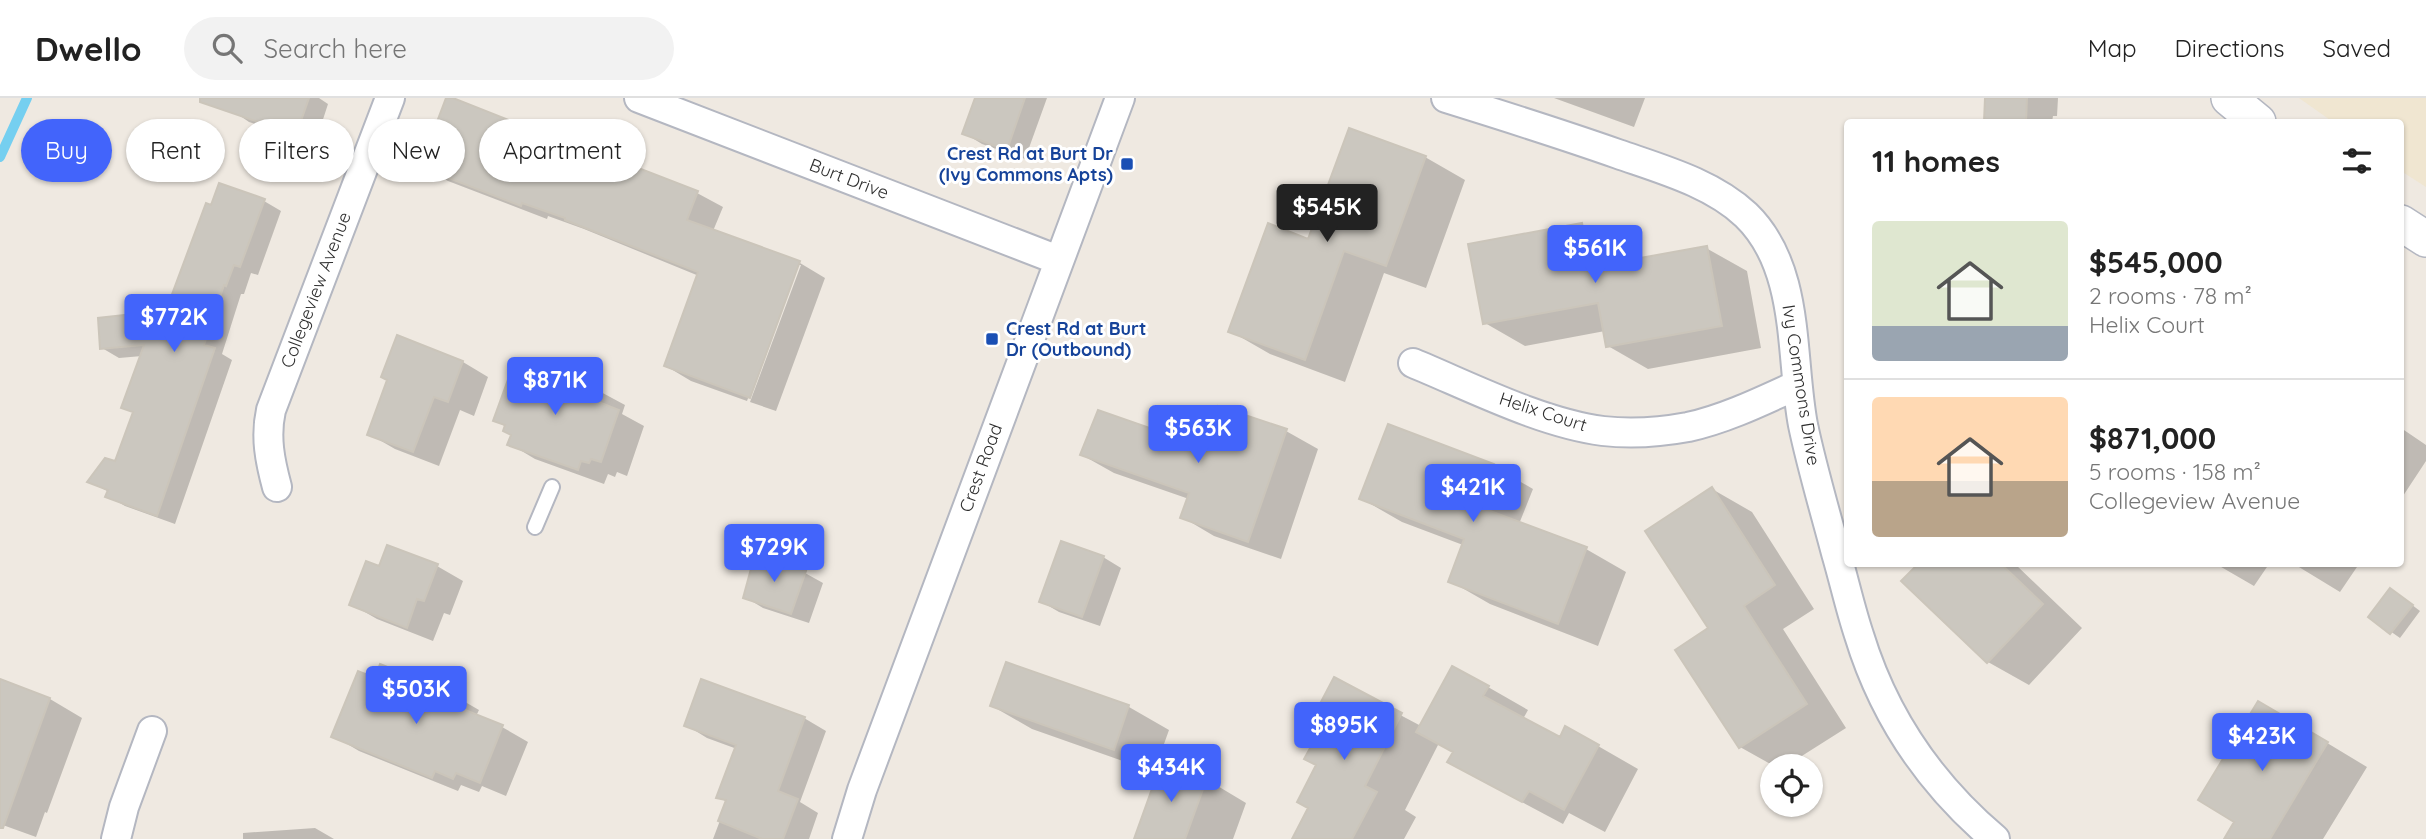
<!DOCTYPE html>
<html lang="en">
<head>
<meta charset="utf-8">
<style>
	body { margin:0; font-family:Quicksand,sans-serif; background:#f2f2f2; color:#222; height:100vh; display:flex; flex-direction:column; font-size:26px; white-space:nowrap }
	* { box-sizing:border-box; margin:0 }
	p { font-size:23px; color:#767676 }
	.icon { flex:none; width:38px; height:38px; fill:none; stroke:currentColor; stroke-width:2; stroke-linecap:round; stroke-linejoin:round }
	.map { position:relative; flex:1; overflow:hidden }
	.panel { position:absolute; left:1844px; top:21px; width:560px; height:448px; display:flex; flex-direction:column; background:#fff; border-radius:7px; box-shadow:0 2px 5px #0004 }
	.panel>* { flex:none }
	.hud { position:absolute; left:21px; top:21px; width:665px; height:63px; display:flex; gap:14px }
	.fabs { position:absolute; left:1760px; top:656px; display:grid; gap:14px }
	.fabs a { display:grid; place-items:center; width:63px; height:63px; border-radius:50%; background:#fff; box-shadow:0 2px 5px #0004; font-size:35px }
	.price { position:absolute; translate:-50% -60px; padding:0 16px; border-radius:7px; background:#4264fb; color:#fff; font-size:23px; line-height:46px; filter:drop-shadow(0 2px 4px #0008) }
	.price::after { content:''; position:absolute; left:50%; top:42px; width:21px; height:16px; margin-left:-10px; background:inherit; clip-path:polygon(0 0,100% 0,50% 100%) }
	.price.current { background:#222; color:#fff }
	ul { padding:0; list-style:none }
	li { display:flex; align-items:center; gap:21px; height:175px; padding:0 28px }
	li+li { border-top:2px solid #e0e0e0 }
	li span { display:grid; place-items:center; flex:none; width:196px; height:140px; border-radius:7px; color:#555 }
	li>.icon { margin-inline-start:auto }
	span .icon { width:84px; height:84px; fill:#fffc; stroke-width:1 }
	li b { font-size:30px }
	h2 { display:flex; justify-content:space-between; align-items:center; height:84px; padding:0 28px; font-size:30px }
	.tag { padding:0 24px; border-radius:32px; background:#fff; box-shadow:0 2px 5px #0004; font-size:24px; line-height:63px }
	.tag.current { background:#4264fb; color:#fff }
	header { display:flex; align-items:center; gap:42px; box-sizing:border-box; height:98px; padding:0 35px; background:#fff; border-bottom:2px solid #e0e0e0 }
	header strong { font-size:33px }
	nav { display:flex; gap:38px; margin-inline-start:auto; font-size:24px }
	.search { width:490px; height:63px; background:#f2f2f2; display:flex; align-items:center; gap:18px; box-sizing:border-box; padding:0 24px; border-radius:38px; color:#767676; font-size:26px }
	.map>svg:first-child { display:block }
</style>
</head>
<body>
<header>
<strong>Dwello</strong>
<div class="search"><svg class="icon" aria-label="search" viewBox="0 0 24 24"><circle cx="10" cy="10" r="6"/><path d="M15 15l6 6"/></svg>Search here</div>
<nav><a>Map</a><a>Directions</a><a>Saved</a></nav>
</header>
<div class="map">
<svg width="2426" height="741" viewBox="0 0 2426 741">
	<rect width="100%" height="100%" fill="#efe9e1"/>
	<path fill="#f0e6d1" d="M 2299,0 L 2426,0 L 2426,89 L 2401,73 L 2401,24 L 2333,24 Z"/>
	<path fill="#0003" d="M 214,0 L 319,0 L 328,6 L 315,46 L 249,24 Z
		M 448,0 L 697,95 L 723,109 L 713,133 L 800,165 L 825,180 L 776,313 L 750,304 L 801,167 L 797,167 L 747,303 L 691,283 L 666,268 L 699,178 L 584,131 L 548,118 L 547,121 L 448,83 L 422,68 Z
		M 976,0 L 1047,0 L 1025,61 L 982,46 L 964,35 Z
		M 1554,0 L 1645,0 L 1634,29 Z
		M 1987,0 L 2058,0 L 2057,18 L 2053,18 L 2052,24 L 1985,24 Z
		M 1425,59 L 1465,82 L 1426,190 L 1384,175 L 1345,284 L 1270,256 L 1230,233 L 1309,143 Z
		M 264,103 L 281,113 L 258,177 L 251,175 L 244,196 L 241,196 L 222,256 L 232,262 L 175,426 L 125,408 L 108,398 L 109,394 L 90,384 L 116,365 L 134,315 L 123,309 L 142,258 L 119,260 L 102,250 L 166,217 Z
		M 1582,127 L 1622,150 L 1625,165 L 1706,150 L 1747,173 L 1761,250 L 1648,271 L 1608,248 L 1605,233 L 1525,248 L 1485,225 Z
		M 398,240 L 463,264 L 488,279 L 474,318 L 460,312 L 439,368 L 395,351 L 369,336 L 389,282 Z
		M 599,293 L 625,307 L 622,316 L 644,328 L 627,378 L 617,374 L 615,379 L 608,376 L 604,386 L 535,361 L 510,346 L 513,337 L 506,329 L 495,322 Z
		M 2401,330 L 2426,347 L 2426,363 L 2401,401 Z
		M 1286,333 L 1318,351 L 1281,461 L 1214,438 L 1182,419 L 1189,401 L 1114,375 L 1082,357 L 1205,351 Z
		M 1493,368 L 1533,391 L 1519,426 L 1586,451 L 1626,474 L 1598,548 L 1490,506 L 1450,483 L 1463,447 L 1402,424 L 1362,401 Z
		M 1712,391 L 1752,414 L 1814,511 L 1783,531 L 1846,630 L 1786,668 L 1774,668 L 1740,649 L 1711,531 Z
		M 388,449 L 437,468 L 463,483 L 450,517 L 444,515 L 433,543 L 377,521 L 351,506 L 380,470 Z
		M 1103,459 L 1121,470 L 1100,528 L 1059,514 L 1042,504 Z
		M 1921,466 L 2015,466 L 2082,530 L 2029,587 L 1988,564 L 1904,483 Z
		M 2216,466 L 2269,466 L 2254,488 Z
		M 2294,466 L 2359,466 L 2340,494 Z
		M 805,475 L 823,485 L 809,525 L 763,510 L 745,499 Z
		M 2399,497 L 2420,513 L 2400,540 L 2370,519 Z
		M 1007,566 L 1129,609 L 1169,632 L 1154,674 L 1032,631 L 992,608 Z
		M 376,582 L 453,597 L 479,612 L 476,618 L 502,629 L 528,644 L 506,698 L 482,688 L 479,694 L 461,687 L 458,693 L 359,653 L 334,638 Z
		M 1334,582 L 1421,628 L 1488,589 L 1528,612 L 1523,621 L 1560,641 L 1598,648 L 1638,671 L 1605,734 L 1569,715 L 1563,726 L 1490,687 L 1455,654 L 1439,645 L 1405,712 L 1416,719 L 1404,741 L 1294,741 L 1310,710 Z
		M 2,584 L 50,601 L 82,620 L 47,715 L 45,714 L 36,739 L 0,726 L 0,589 Z
		M 804,620 L 826,633 L 800,704 L 818,715 L 809,741 L 713,741 L 727,704 L 718,699 L 737,651 L 707,640 L 686,627 Z
		M 2299,628 L 2367,669 L 2323,741 L 2226,741 Z
		M 1206,681 L 1246,705 L 1233,741 L 1135,741 Z
		M 315,730 L 334,741 L 243,741 L 243,735 Z"/>
	<g fill="none" stroke-linecap="round" stroke-linejoin="round">
		<path stroke="#75cff0" stroke-width="10" d="M 0,59 L 27,0"/>
	</g>
	<path fill="#cbc7bf" stroke="#cbc5ba" stroke-width="2" d="M 200,0 L 309,0 L 296,37 L 200,4 Z
		M 446,0 L 453,0 L 534,32 L 535,30 L 698,93 L 687,122 L 800,163 L 750,300 L 664,268 L 698,174 L 565,122 L 565,120 L 522,105 L 521,108 L 420,69 Z
		M 975,0 L 1025,0 L 1007,52 L 962,36 Z
		M 1985,0 L 2027,0 L 2026,24 L 1984,24 Z
		M 1349,30 L 1426,58 L 1386,168 L 1344,153 L 1305,262 L 1228,234 L 1268,125 L 1308,141 Z
		M 219,85 L 265,101 L 240,169 L 234,167 L 226,188 L 224,187 L 204,247 L 215,250 L 157,418 L 105,399 L 108,392 L 87,384 L 105,360 L 115,363 L 133,314 L 121,310 L 144,247 L 100,251 L 98,220 L 161,213 L 165,215 L 206,105 L 211,107 Z
		M 1582,125 L 1590,169 L 1707,148 L 1722,228 L 1606,249 L 1598,205 L 1483,226 L 1468,146 Z
		M 397,237 L 463,263 L 448,304 L 434,299 L 413,354 L 367,337 L 387,282 L 381,279 Z
		M 513,268 L 537,276 L 540,269 L 600,291 L 596,303 L 619,312 L 601,364 L 591,361 L 589,365 L 581,363 L 578,372 L 507,347 L 511,337 L 503,333 L 505,327 L 493,323 Z
		M 1218,308 L 1287,331 L 1248,444 L 1180,420 L 1189,395 L 1080,357 L 1098,312 L 1204,349 Z
		M 1388,326 L 1494,366 L 1477,408 L 1587,449 L 1558,526 L 1448,484 L 1464,441 L 1359,401 Z
		M 1712,389 L 1775,487 L 1744,508 L 1807,606 L 1739,650 L 1675,552 L 1708,530 L 1645,433 Z
		M 1061,443 L 1104,458 L 1082,519 L 1039,504 Z
		M 387,447 L 438,466 L 424,503 L 417,501 L 407,530 L 349,507 L 366,463 L 379,468 Z
		M 755,456 L 806,473 L 791,516 L 743,500 Z
		M 1918,466 L 2001,466 L 2043,506 L 1987,565 L 1901,483 Z
		M 2390,490 L 2413,507 L 2390,536 L 2368,519 Z
		M 1006,564 L 1129,607 L 1114,652 L 990,608 Z
		M 380,566 L 454,596 L 450,606 L 503,627 L 480,685 L 456,675 L 453,681 L 435,673 L 432,680 L 331,639 L 358,573 L 375,580 Z
		M 1452,568 L 1489,588 L 1483,598 L 1560,639 L 1565,628 L 1599,647 L 1564,712 L 1529,693 L 1522,704 L 1447,664 L 1453,654 L 1416,634 Z
		M 1334,579 L 1402,615 L 1365,688 L 1377,694 L 1352,741 L 1292,741 L 1308,710 L 1297,704 L 1316,667 L 1304,661 L 1324,625 L 1313,619 Z
		M 0,581 L 50,600 L 3,730 L 0,730 Z
		M 701,581 L 805,619 L 778,693 L 798,701 L 783,741 L 762,741 L 718,723 L 726,702 L 716,700 L 736,647 L 684,628 Z
		M 2258,603 L 2328,644 L 2270,741 L 2224,741 L 2234,724 L 2198,702 Z
		M 1162,663 L 1207,680 L 1185,741 L 1134,741 Z"/>
	<g fill="none" stroke-linecap="round" stroke-linejoin="round">
		<defs>
			<path id="service" d="M 535,429 L 552,389"/>
			<path id="minor" d="M 639,0 L 1058,162
				M 1446,0 C 1504,18 1561,36 1618,56 C 1661,71 1712,85 1746,117 C 1801,170 1790,259 1803,327 C 1812,370 1825,413 1836,455 C 1844,482 1850,510 1859,537 C 1884,619 1930,686 1995,741
				M 1413,265 C 1471,289 1541,325 1603,333 C 1630,336 1661,334 1688,329 C 1725,321 1762,303 1797,287
				M 277,389 C 270,363 265,339 271,312 L 390,0
				M 116,741 L 124,709 L 152,633
				M 847,741 L 862,692 L 1120,0"/>
			<path id="tertiary" d="M 2229,0 L 2258,24
				M 2401,125 L 2426,141"/>
		</defs>
		<use href="#service" stroke="#b4b7c1" stroke-width="18"/>
		<use href="#minor" stroke="#b4b7c1" stroke-width="32"/>
		<use href="#tertiary" stroke="#b4b7c1" stroke-width="38"/>
		<use href="#service" stroke="#fff" stroke-width="14"/>
		<use href="#minor" stroke="#fff" stroke-width="28"/>
		<use href="#tertiary" stroke="#fff" stroke-width="35"/>
	</g>
	<g fill="#1a4fb4" stroke="#fff" stroke-width="2.5">
		<rect x="1120" y="59" width="14" height="14" rx="3.5"/>
		<rect x="985" y="234" width="14" height="14" rx="3.5"/>
	</g>
	<g text-anchor="middle" stroke-width="6" stroke-linejoin="round" paint-order="stroke">
		<g font-size="18" font-weight="bold" fill="#164399" stroke="#fff" text-anchor="end">
			<text x="1113" y="62">Crest Rd at Burt Dr<tspan x="1113" dy="21">(Ivy Commons Apts)</tspan></text>
			<text x="1006" y="237" text-anchor="start">Crest Rd at Burt<tspan x="1006" dy="21">Dr (Outbound)</tspan></text>
		</g>
		<g font-size="18" fill="#2e2e2e" stroke="#fff">
			<text transform="translate(849 81) rotate(21)" y="6">Burt Drive</text>
			<text transform="translate(316 192) rotate(-69)" y="6">Collegeview Avenue</text>
			<text transform="translate(1801 287) rotate(81)" y="6">Ivy Commons Drive</text>
			<text transform="translate(1543 314) rotate(18)" y="6">Helix Court</text>
			<text transform="translate(981 370) rotate(-70)" y="6">Crest Road</text>
		</g>
	</g>
</svg>
<div class="fabs">
<a><svg class="icon" aria-label="locate" viewBox="0 0 24 24"><circle cx="12" cy="12" r="6"/><path d="M12 2v4M12 18v4M2 12h4M18 12h4"/></svg></a>
</div>
<b class="price current" style="left:1327px;top:146px">$545K</b>
<b class="price" style="left:1595px;top:187px">$561K</b>
<b class="price" style="left:174px;top:256px">$772K</b>
<b class="price" style="left:555px;top:319px">$871K</b>
<b class="price" style="left:1198px;top:367px">$563K</b>
<b class="price" style="left:1473px;top:426px">$421K</b>
<b class="price" style="left:774px;top:486px">$729K</b>
<b class="price" style="left:416px;top:628px">$503K</b>
<b class="price" style="left:1344px;top:664px">$895K</b>
<b class="price" style="left:2262px;top:675px">$423K</b>
<b class="price" style="left:1171px;top:706px">$434K</b>
<div class="hud">
<a class="tag current">Buy</a>
<a class="tag">Rent</a>
<a class="tag">Filters</a>
<a class="tag">New</a>
<a class="tag">Apartment</a>
</div>
<section class="panel">
<h2>11 homes<svg class="icon" aria-label="filters" viewBox="0 0 24 24"><path d="M4 7h16M4 17h16"/><circle cx="9" cy="7" r="2"/><circle cx="15" cy="17" r="2"/></svg></h2>
<ul>
<li><span style="background:linear-gradient(#dfe7d0 75%,#9aa5b1 0)"><svg class="icon" aria-label="home" viewBox="0 0 24 24"><path d="M3 11l9-7 9 7M6 9v11h12V9"/></svg></span><div><b>$545,000</b><p>2 rooms · 78 m²</p><p>Helix Court</p></div></li>
<li><span style="background:linear-gradient(#ffd9b3 60%,#b9a48a 0)"><svg class="icon" aria-label="home" viewBox="0 0 24 24"><path d="M3 11l9-7 9 7M6 9v11h12V9"/></svg></span><div><b>$871,000</b><p>5 rooms · 158 m²</p><p>Collegeview Avenue</p></div></li>
</ul>
</section>
</div>
</body>
</html>
